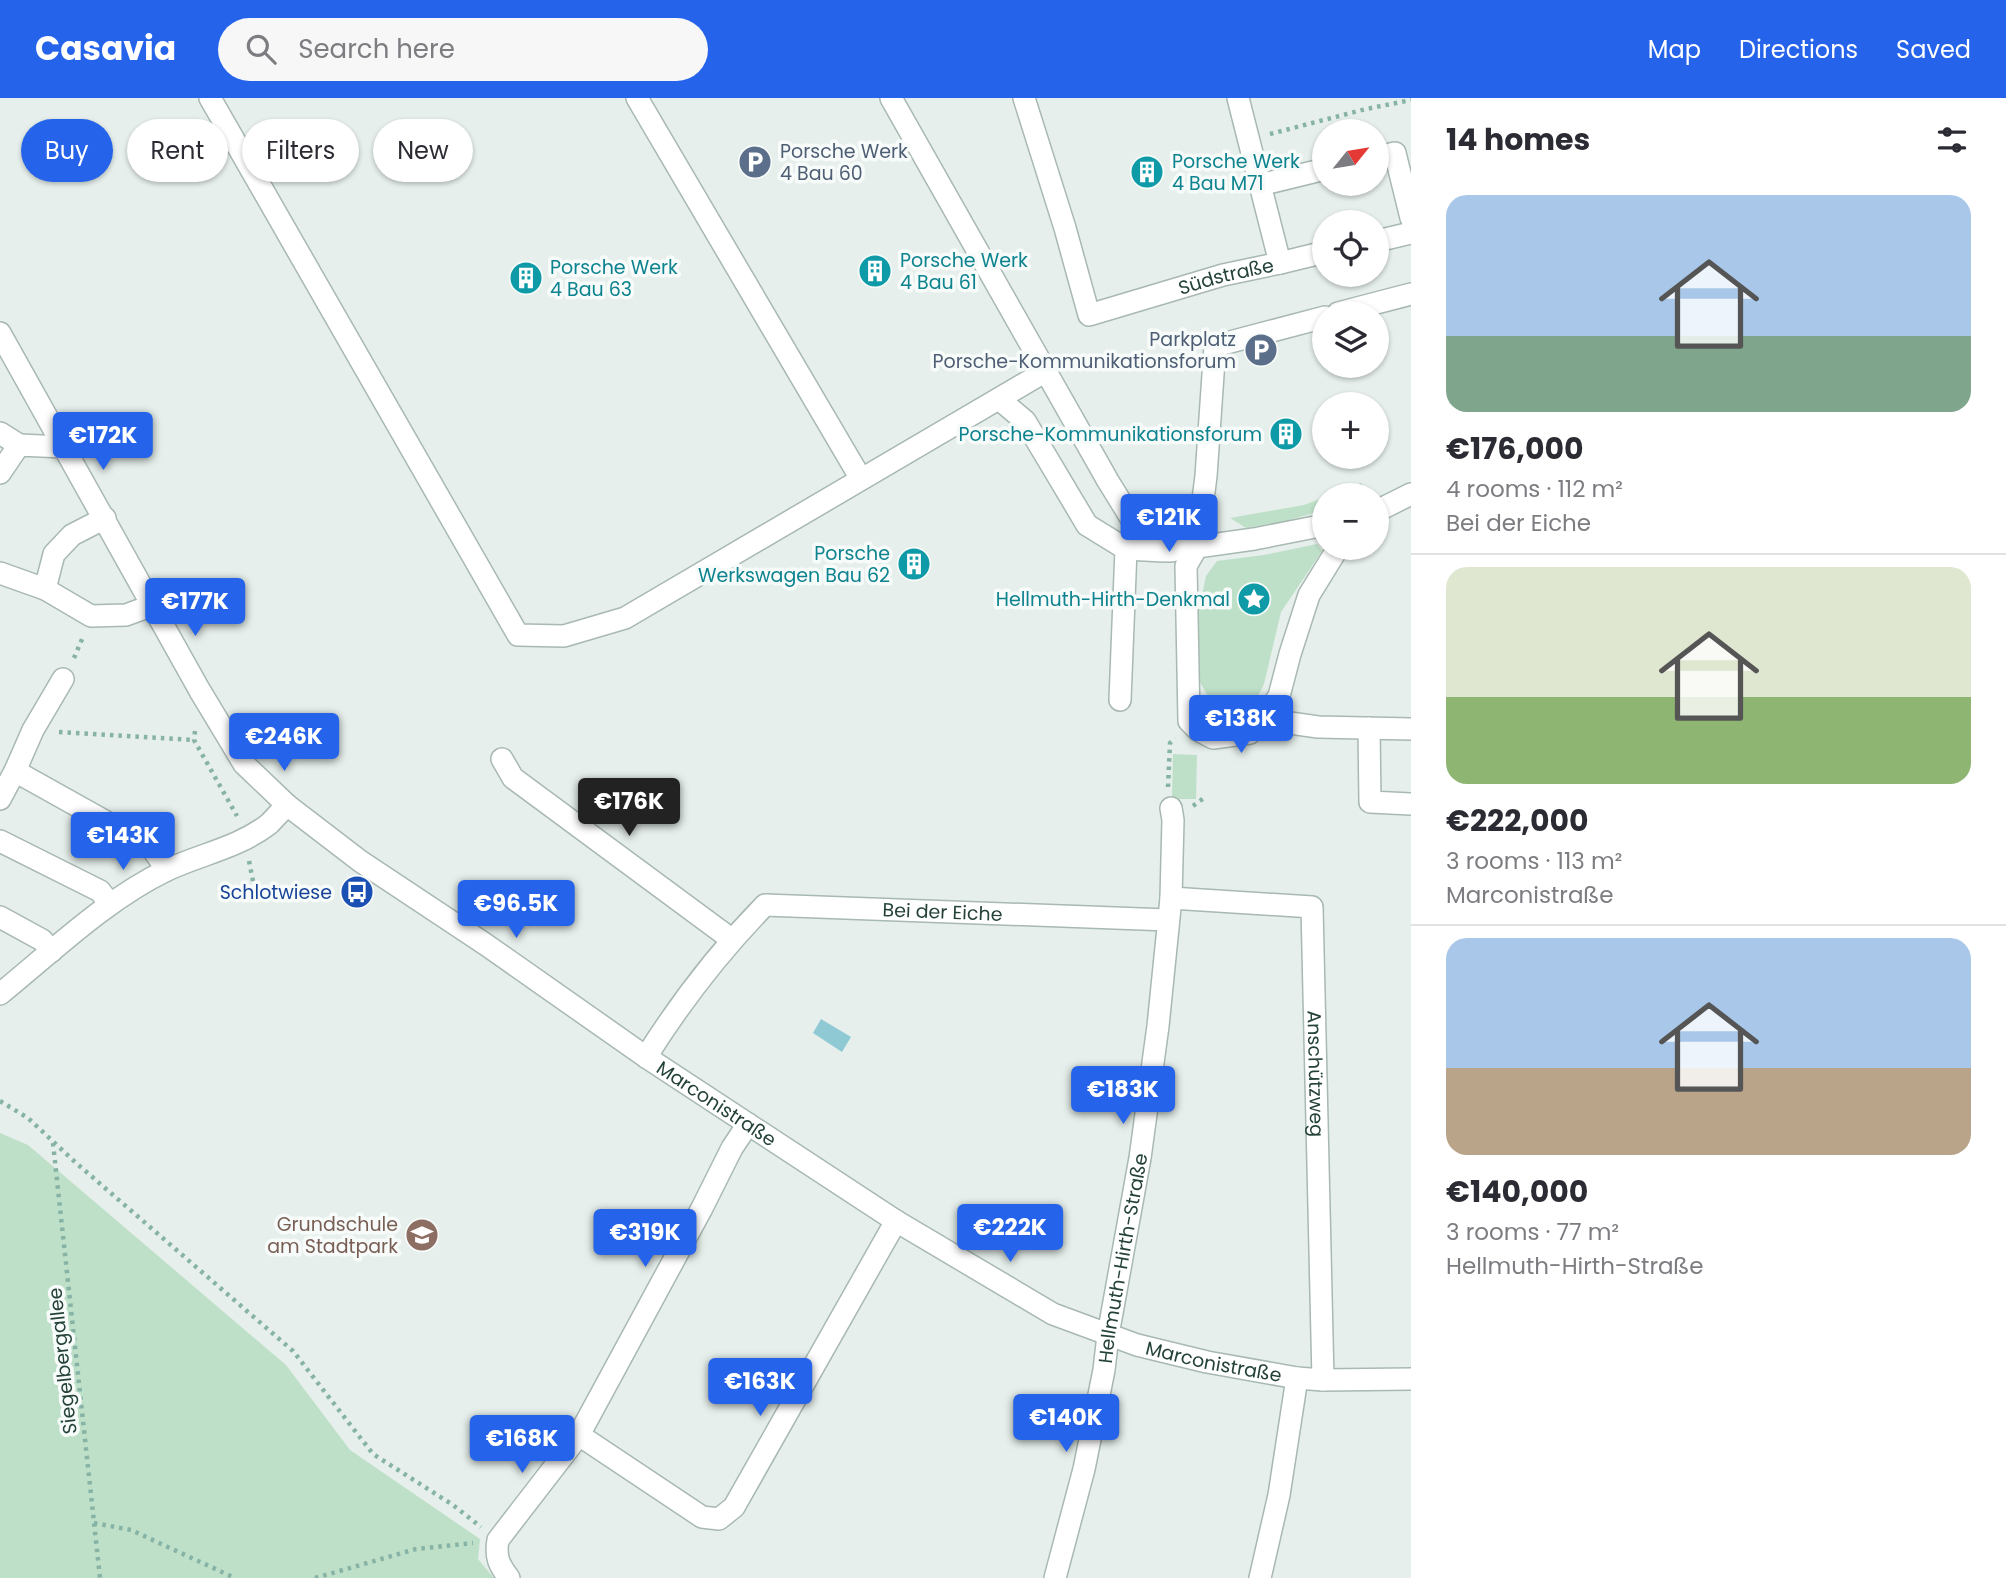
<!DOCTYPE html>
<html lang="en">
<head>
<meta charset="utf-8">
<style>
	body { margin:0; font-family:Poppins,sans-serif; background:#f7f7f7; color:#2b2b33; height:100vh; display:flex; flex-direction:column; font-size:26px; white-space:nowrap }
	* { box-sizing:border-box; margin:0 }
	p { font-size:23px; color:#7c7c81 }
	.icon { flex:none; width:38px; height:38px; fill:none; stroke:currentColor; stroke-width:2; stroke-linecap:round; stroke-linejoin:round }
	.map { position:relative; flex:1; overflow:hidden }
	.sheet { display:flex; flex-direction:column; background:#fff; width:595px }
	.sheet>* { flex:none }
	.banner { position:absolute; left:21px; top:21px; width:665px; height:63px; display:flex; gap:14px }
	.needle { width:46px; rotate:60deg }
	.buttons { position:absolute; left:1312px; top:21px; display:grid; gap:14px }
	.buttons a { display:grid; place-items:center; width:77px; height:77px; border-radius:50%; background:#fff; box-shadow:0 2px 5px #0004; font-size:35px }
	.price { position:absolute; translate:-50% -60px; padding:0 16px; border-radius:7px; background:#2563eb; color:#fff; font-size:23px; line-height:46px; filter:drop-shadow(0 2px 4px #0008) }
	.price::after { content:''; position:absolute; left:50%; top:42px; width:21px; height:16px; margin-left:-10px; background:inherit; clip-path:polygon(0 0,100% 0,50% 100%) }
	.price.on { background:#222; color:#fff }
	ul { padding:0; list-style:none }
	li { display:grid; align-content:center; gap:14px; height:371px; padding:0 35px }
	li+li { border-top:2px solid #e1e1e2 }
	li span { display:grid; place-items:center; height:217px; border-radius:21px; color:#555 }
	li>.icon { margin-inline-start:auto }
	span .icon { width:126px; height:126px; fill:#fffc; stroke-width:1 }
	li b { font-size:30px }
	h2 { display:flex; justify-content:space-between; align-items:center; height:84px; padding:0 35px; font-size:30px }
	.pill { padding:0 24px; border-radius:32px; background:#fff; box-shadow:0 2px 5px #0004; font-size:24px; line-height:63px }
	.pill.on { background:#2563eb; color:#fff }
	header { display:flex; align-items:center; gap:42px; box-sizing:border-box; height:98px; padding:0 35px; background:#2563eb; color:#fff }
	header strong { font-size:33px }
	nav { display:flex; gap:38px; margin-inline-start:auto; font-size:24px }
	.search { width:490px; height:63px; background:#f7f7f7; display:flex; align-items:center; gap:18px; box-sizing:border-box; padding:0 24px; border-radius:38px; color:#7c7c81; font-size:26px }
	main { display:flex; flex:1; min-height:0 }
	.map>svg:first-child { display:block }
</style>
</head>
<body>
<header>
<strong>Casavia</strong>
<div class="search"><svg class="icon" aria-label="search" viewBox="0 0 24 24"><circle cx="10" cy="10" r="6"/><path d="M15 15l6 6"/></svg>Search here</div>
<nav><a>Map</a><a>Directions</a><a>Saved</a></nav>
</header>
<main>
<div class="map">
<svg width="1411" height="1480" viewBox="0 0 1411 1480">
	<rect width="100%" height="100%" fill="#e6efeb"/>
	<path fill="#bfe0c8" d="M 1361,385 L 1367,393 L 1365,397 L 1330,397 Z
		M 1325,399 L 1325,412 L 1285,423 L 1246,430 L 1230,420 L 1304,407 Z
		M 1317,446 L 1322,453 L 1281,514 L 1264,586 L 1255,604 L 1233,612 L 1209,600 L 1197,579 L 1198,517 L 1206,478 L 1217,463 L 1264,457 Z
		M 1173,656 L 1197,657 L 1196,701 L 1172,701 Z
		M 0,1035 L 28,1047 L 286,1267 L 350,1352 L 480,1441 L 478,1461 L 494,1480 L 0,1480 Z"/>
	<path fill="#8ec9d4" d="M 821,921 L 851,939 L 842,954 L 813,935 Z"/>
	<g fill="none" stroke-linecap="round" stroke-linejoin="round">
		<defs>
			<g id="minor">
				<path d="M 210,0 L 518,537 L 564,538 L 625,520 L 1046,273"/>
				<path d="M 637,0 L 861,381"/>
				<path d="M 891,0 L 1108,383 L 1142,438 L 1169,453 L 1197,449 L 1206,378 L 1215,248 L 1325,219"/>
				<path id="s1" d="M 1024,0 L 1065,130 L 1089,217 L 1223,177 L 1280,165 L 1238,0"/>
				<path d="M 1377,59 L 1395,55 L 1411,120"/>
				<path d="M 1260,87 L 1325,71"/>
				<path d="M 1377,143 L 1411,135"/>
				<path d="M 1280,165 L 1325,154"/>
				<path d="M 1338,215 L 1411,196"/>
				<path id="s2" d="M 0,235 L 200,593 L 244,666 L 287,707 L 360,763 L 485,846 L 646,959 L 748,1026 L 896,1123 L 1053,1216 L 1137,1247 L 1207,1264 L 1297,1280 L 1323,1282 L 1411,1281"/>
				<path d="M 999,301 L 1025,323 L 1087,427 L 1126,451 L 1164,453"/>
				<path d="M 0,335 L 19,347"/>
				<path d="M 0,375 L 19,347 L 64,349"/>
				<path d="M 1377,413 L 1411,396"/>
				<path d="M 1325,427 L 1254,441 L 1197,449 L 1186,468 L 1189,623 L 1198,632 L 1213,640 L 1250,635 L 1263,621 L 1279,598 L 1290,556 L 1309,497 L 1338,450"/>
				<path d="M 0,475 L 45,491 L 91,518 L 126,517 L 153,507"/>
				<path d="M 45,491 L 54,456 L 72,437 L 105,420"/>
				<path d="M 1120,602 L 1126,451 L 1135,444"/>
				<path d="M 1263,621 L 1318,629 L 1411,631"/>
				<path d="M 1369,630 L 1370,704 L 1411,706"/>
				<path d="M 502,661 L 513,680 L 731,841"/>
				<path d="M 15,673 L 151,749 L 167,772"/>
				<path d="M 0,701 L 15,673 L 33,632 L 63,581"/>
				<path d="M 0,743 L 100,793 L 110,806"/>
				<path id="s3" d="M 1171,800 L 1312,809 L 1323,1282"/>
				<path d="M 0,819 L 42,842 L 52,853"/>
				<path d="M 0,896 C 53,853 105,802 167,772 C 201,756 238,750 269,726 C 275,720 281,713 287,707"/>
				<path id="s4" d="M 646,959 C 680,905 720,853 765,807 L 1168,822"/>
				<path d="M 579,1337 L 702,1419 L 719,1421 L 734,1409 L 896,1123"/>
				<path d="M 509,1480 C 499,1467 495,1459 498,1442 L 579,1337 L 702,1110 L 732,1050 L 748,1026"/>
				<path id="s5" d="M 1055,1480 L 1084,1371 L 1104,1272 L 1108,1237 L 1140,1060 L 1158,928 L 1171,800 L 1173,722 L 1171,710"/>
				<path d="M 1260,1480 L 1279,1397 L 1297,1280"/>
			</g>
		</defs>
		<use href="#minor" stroke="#a8b8b2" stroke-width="24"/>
		<path stroke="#86b3a5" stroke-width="4.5" stroke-dasharray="3.5 5" stroke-linecap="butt" d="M 1270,36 L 1366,11 L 1411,2
			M 74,560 L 83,539
			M 195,633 L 194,642 L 237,718
			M 59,634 L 194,642
			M 1168,689 L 1170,645 L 1175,640
			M 1193,708 L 1204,700
			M 249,763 L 255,793
			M 0,1003 L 28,1020 L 75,1064 L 293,1253 L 373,1356 L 453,1407 L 481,1429
			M 53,1045 L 100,1480
			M 94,1425 L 131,1432 L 235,1480
			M 315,1480 L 416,1451 L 473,1445"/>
		<use href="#minor" stroke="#fff" stroke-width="21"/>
	</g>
	<defs>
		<symbol id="parking-disc" viewBox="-11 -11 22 22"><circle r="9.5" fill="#5c6f8a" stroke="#f7fbf9"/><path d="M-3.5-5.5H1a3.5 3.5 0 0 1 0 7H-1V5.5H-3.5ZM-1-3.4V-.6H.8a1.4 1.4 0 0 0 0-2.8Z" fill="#fff"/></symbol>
		<symbol id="building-disc" viewBox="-11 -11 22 22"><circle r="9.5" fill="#0f9aa8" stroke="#f7fbf9"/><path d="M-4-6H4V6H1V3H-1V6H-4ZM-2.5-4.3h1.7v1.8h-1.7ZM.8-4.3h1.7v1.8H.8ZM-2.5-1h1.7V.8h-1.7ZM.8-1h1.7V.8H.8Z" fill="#fff"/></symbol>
		<symbol id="sight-disc" viewBox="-11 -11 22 22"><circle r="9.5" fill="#0f9aa8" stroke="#f7fbf9"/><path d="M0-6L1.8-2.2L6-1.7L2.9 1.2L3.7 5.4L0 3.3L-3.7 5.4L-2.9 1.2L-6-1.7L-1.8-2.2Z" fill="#fff"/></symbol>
		<symbol id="bus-disc" viewBox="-11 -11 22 22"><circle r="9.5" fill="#1a4fb4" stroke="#f7fbf9"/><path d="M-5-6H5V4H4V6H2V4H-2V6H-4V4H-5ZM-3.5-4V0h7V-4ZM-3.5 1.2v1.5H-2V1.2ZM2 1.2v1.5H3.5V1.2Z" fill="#fff"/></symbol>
		<symbol id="school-disc" viewBox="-11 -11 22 22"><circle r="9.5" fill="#8d6e63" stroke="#f7fbf9"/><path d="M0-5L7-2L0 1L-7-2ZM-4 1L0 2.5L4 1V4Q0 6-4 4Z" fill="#fff"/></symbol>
	</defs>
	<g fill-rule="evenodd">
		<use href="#parking-disc" x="736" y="45" width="38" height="38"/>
		<use href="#building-disc" x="1128" y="55" width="38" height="38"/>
		<use href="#building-disc" x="856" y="154" width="38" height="38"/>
		<use href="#building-disc" x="507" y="161" width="38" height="38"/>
		<use href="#parking-disc" x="1242" y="233" width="38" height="38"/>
		<use href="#building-disc" x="1267" y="317" width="38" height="38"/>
		<use href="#building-disc" x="895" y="447" width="38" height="38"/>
		<use href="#sight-disc" x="1235" y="482" width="38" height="38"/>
		<use href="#bus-disc" x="338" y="775" width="38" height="38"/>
		<use href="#school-disc" x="403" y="1118" width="38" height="38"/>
	</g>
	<g text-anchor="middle" stroke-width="7" stroke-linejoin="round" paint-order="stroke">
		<g font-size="19" fill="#4e5e75" stroke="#f7fbf9" text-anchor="start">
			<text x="780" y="60">Porsche Werk<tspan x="780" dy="22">4 Bau 60</tspan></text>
			<text x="1236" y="248" text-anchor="end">Parkplatz<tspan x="1236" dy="22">Porsche-Kommunikationsforum</tspan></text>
		</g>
		<g font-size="19" fill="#0d838f" stroke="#f7fbf9" text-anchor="start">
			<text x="1172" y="70">Porsche Werk<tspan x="1172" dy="22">4 Bau M71</tspan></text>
			<text x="900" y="169">Porsche Werk<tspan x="900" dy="22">4 Bau 61</tspan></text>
			<text x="550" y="176">Porsche Werk<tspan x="550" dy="22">4 Bau 63</tspan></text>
			<text x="1262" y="343" text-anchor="end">Porsche-Kommunikationsforum</text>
			<text x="890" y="462" text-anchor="end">Porsche<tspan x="890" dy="22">Werkswagen Bau 62</tspan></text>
			<text x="1230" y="508" text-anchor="end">Hellmuth-Hirth-Denkmal</text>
		</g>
		<g font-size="19" fill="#24423a" stroke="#f7fbf9">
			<text dy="7" stroke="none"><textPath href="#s1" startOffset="369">Südstraße</textPath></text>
			<text dy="7" stroke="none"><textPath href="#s4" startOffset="371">Bei der Eiche</textPath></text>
			<text dy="7" stroke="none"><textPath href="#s3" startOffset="308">Anschützweg</textPath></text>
			<text dy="7" stroke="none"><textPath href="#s2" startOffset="1078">Marconistraße</textPath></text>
			<text dy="7" stroke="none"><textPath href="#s5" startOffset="327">Hellmuth-Hirth-Straße</textPath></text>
			<text transform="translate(62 1263) rotate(-96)" y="7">Siegelbergallee</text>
			<text dy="7" stroke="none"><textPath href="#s2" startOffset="1643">Marconistraße</textPath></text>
		</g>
		<g font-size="19" fill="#164399" stroke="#f7fbf9" text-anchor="end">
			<text x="332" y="801">Schlotwiese</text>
		</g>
		<g font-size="19" fill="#785e54" stroke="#f7fbf9" text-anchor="end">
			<text x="398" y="1133">Grundschule<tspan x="398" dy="22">am Stadtpark</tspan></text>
		</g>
	</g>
</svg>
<div class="buttons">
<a><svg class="needle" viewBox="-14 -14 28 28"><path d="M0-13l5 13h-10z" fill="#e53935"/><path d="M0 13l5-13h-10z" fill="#7c7c81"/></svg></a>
<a><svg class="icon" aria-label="locate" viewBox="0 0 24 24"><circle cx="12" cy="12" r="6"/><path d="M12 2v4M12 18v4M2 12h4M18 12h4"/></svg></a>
<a><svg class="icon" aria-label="layers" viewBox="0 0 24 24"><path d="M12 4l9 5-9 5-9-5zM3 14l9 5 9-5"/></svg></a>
<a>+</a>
<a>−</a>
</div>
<b class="price" style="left:103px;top:374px">€172K</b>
<b class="price" style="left:1169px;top:456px">€121K</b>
<b class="price" style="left:195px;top:540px">€177K</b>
<b class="price" style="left:1241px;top:657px">€138K</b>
<b class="price" style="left:284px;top:675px">€246K</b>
<b class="price on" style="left:629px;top:740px">€176K</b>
<b class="price" style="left:123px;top:774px">€143K</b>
<b class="price" style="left:516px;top:842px">€96.5K</b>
<b class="price" style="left:1123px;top:1028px">€183K</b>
<b class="price" style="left:1010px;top:1166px">€222K</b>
<b class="price" style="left:645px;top:1171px">€319K</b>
<b class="price" style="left:760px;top:1320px">€163K</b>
<b class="price" style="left:1066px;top:1356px">€140K</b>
<b class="price" style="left:522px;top:1377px">€168K</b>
<div class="banner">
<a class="pill on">Buy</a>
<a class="pill">Rent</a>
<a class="pill">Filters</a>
<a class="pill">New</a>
</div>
</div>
<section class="sheet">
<h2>14 homes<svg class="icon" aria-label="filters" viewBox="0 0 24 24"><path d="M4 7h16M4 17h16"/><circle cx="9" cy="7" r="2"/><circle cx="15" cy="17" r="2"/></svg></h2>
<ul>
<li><span style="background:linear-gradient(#a9c7e8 65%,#7fa58c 0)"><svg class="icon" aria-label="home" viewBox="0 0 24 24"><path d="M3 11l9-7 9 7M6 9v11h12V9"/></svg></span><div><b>€176,000</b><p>4 rooms · 112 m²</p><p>Bei der Eiche</p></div></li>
<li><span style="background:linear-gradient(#dfe7d0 60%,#8fb573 0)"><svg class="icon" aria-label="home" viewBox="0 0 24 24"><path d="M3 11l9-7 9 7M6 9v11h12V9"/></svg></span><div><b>€222,000</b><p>3 rooms · 113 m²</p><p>Marconistraße</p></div></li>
<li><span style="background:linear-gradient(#a9c7e8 60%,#b9a48a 0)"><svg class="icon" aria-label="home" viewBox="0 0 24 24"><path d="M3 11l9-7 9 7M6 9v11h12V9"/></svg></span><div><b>€140,000</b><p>3 rooms · 77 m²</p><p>Hellmuth-Hirth-Straße</p></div></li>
</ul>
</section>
</main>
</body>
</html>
